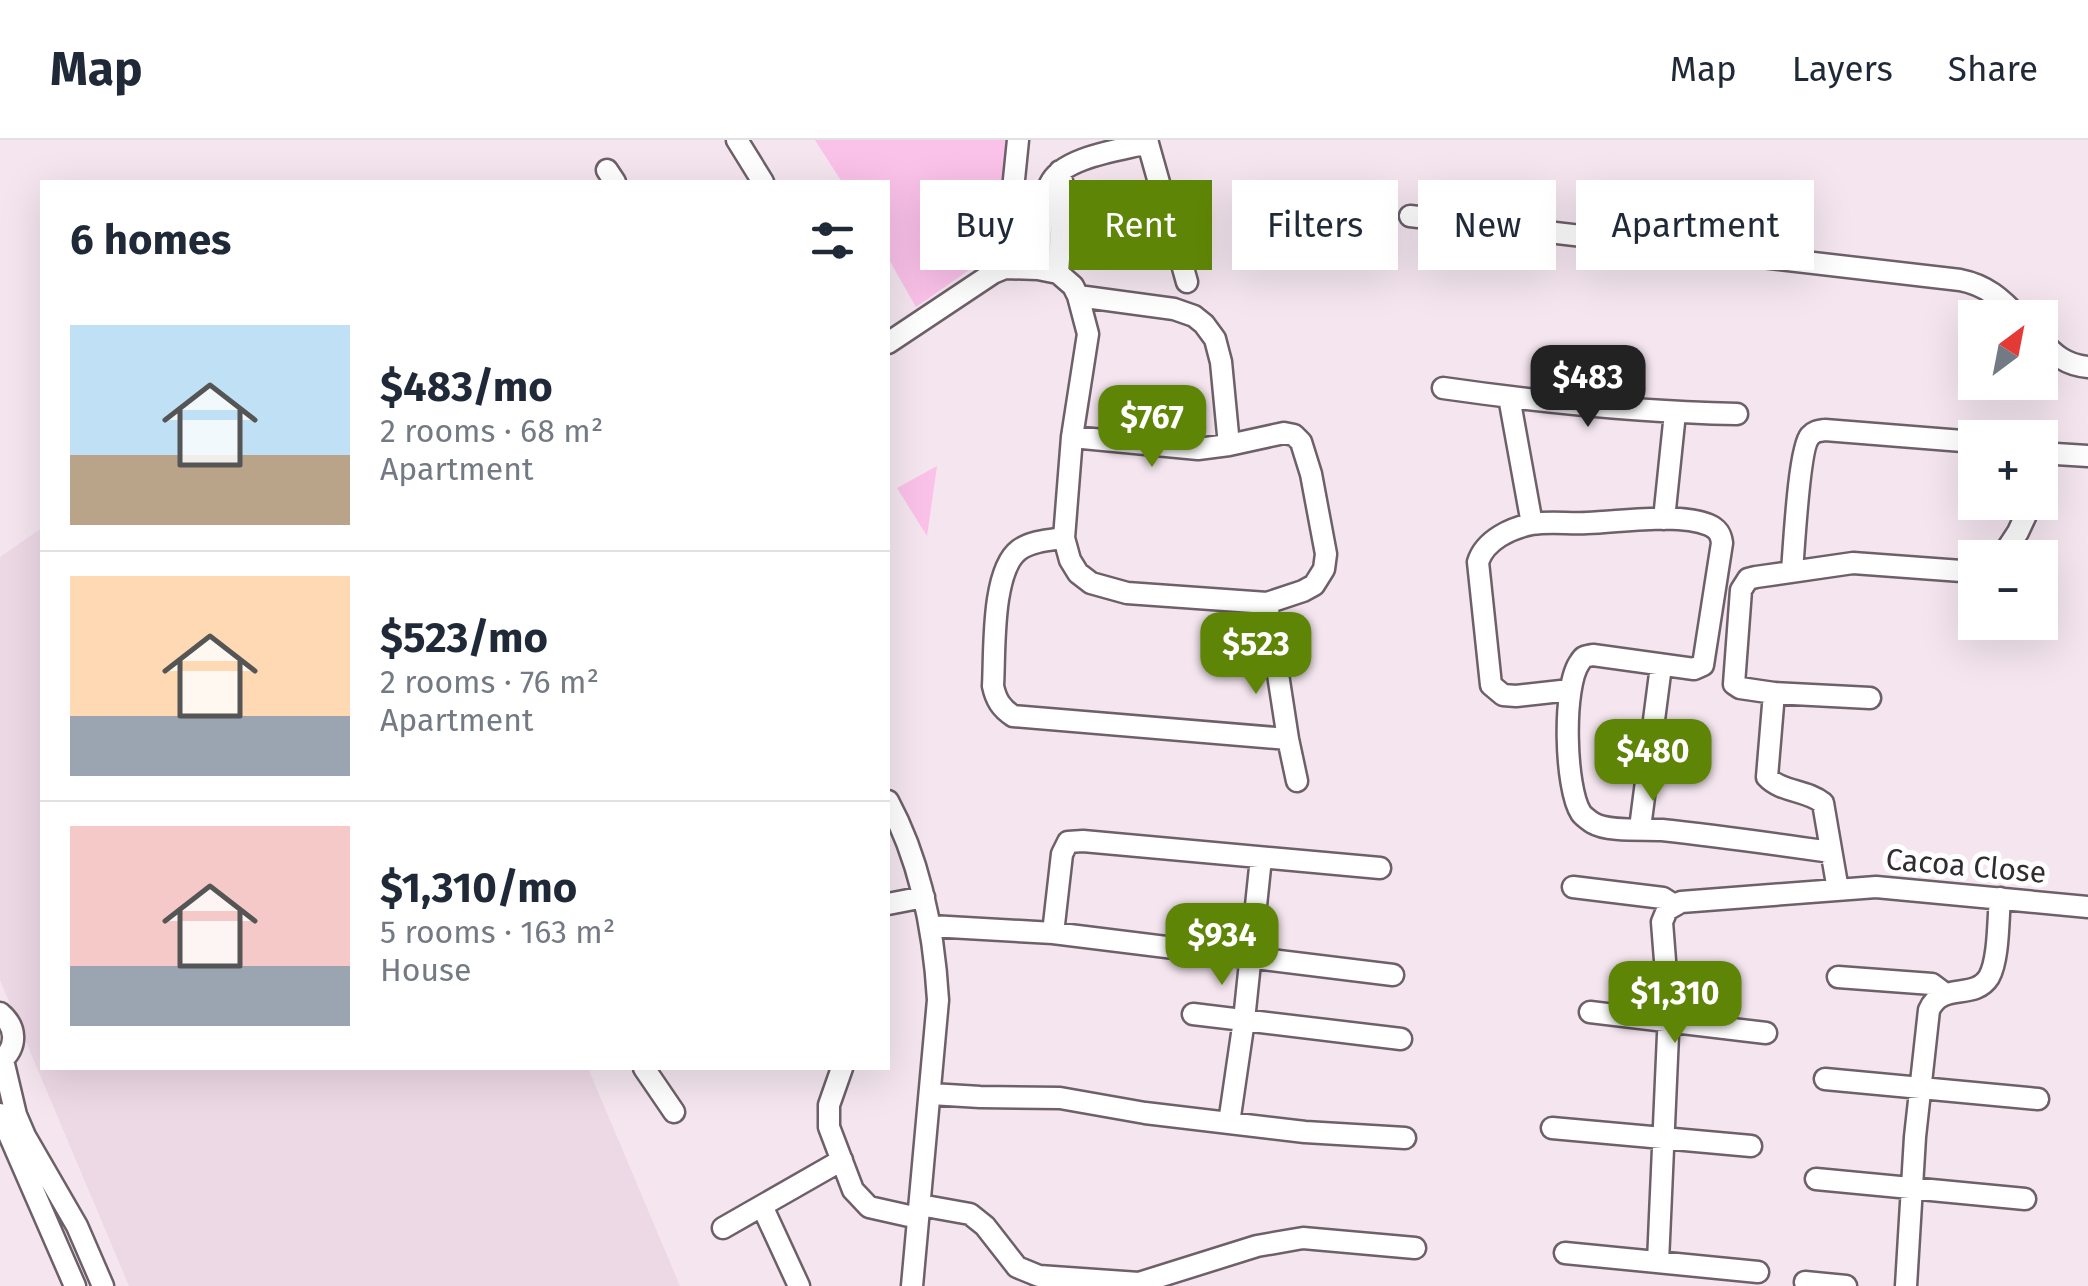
<!DOCTYPE html>
<html lang="en">
<head>
<meta charset="utf-8">
<style>
	body { margin:0; font-family:"Fira Sans",sans-serif; background:#f2f2f3; color:#1f2937; height:100vh; display:flex; flex-direction:column; font-size:38px; white-space:nowrap }
	* { box-sizing:border-box; margin:0 }
	p { font-size:32px; color:#747a83 }
	.icon { flex:none; width:55px; height:55px; fill:none; stroke:currentColor; stroke-width:2; stroke-linecap:round; stroke-linejoin:round }
	.map { position:relative; flex:1; overflow:hidden }
	.panel { position:absolute; left:40px; top:40px; width:850px; height:890px; display:flex; flex-direction:column; background:#fff; border-radius:0px; box-shadow:0 10px 40px #0002 }
	.panel>* { flex:none }
	.hud { position:absolute; left:920px; top:40px; width:950px; height:90px; display:flex; gap:20px }
	.needle { width:65px; rotate:32deg }
	.controls { position:absolute; left:1958px; top:160px; display:grid; gap:20px }
	.controls a { display:grid; place-items:center; width:100px; height:100px; border-radius:0px; background:#fff; box-shadow:0 10px 40px #0002; font-size:50px }
	.price { position:absolute; translate:-50% -85px; padding:0 22px; border-radius:20px; background:#5f8507; color:#fff; font-size:32px; line-height:65px; filter:drop-shadow(0 2px 5px #0008) }
	.price::after { content:''; position:absolute; left:50%; top:60px; width:30px; height:22px; margin-left:-15px; background:inherit; clip-path:polygon(0 0,100% 0,50% 100%) }
	.price.selected { background:#222; color:#fff }
	ul { padding:0; list-style:none }
	li { display:flex; align-items:center; gap:30px; height:250px; padding:0 30px }
	li+li { border-top:2px solid #e0e1e3 }
	li span { display:grid; place-items:center; flex:none; width:280px; height:200px; border-radius:0px; color:#555 }
	li>.icon { margin-inline-start:auto }
	span .icon { width:120px; height:120px; fill:#fffc; stroke-width:1 }
	li b { font-size:42px }
	h2 { display:flex; justify-content:space-between; align-items:center; height:120px; padding:0 30px; font-size:42px }
	.pill { padding:0 35px; border-radius:0px; background:#fff; box-shadow:0 10px 40px #0002; font-size:35px; line-height:90px }
	.pill.selected { background:#5f8507; color:#fff }
	header { display:flex; align-items:center; gap:60px; box-sizing:border-box; height:140px; padding:0 50px; background:#fff; border-bottom:2px solid #e0e1e3 }
	header strong { font-size:48px }
	nav { display:flex; gap:55px; margin-inline-start:auto; font-size:35px }
	.map>svg:first-child { display:block }
</style>
</head>
<body>
<header>
<strong>Map</strong>
<nav><a>Map</a><a>Layers</a><a>Share</a></nav>
</header>
<div class="map">
<svg width="2088" height="1146" viewBox="0 0 2088 1146">
	<rect width="100%" height="100%" fill="#f4e5ef"/>
	<path fill="#edd8e6" d="M 42,388 L 42,928 L 588,928 L 680,1146 L 129,1146 L 0,840 L 0,417 Z"/>
	<path fill="#fac1e9" d="M 815,0 L 1007,0 L 1005,37 L 992,114 L 916,167 L 888,118 L 888,42 L 842,42 Z
		M 937,326 L 927,396 L 897,348 Z"/>
	<g fill="none" stroke-linecap="round" stroke-linejoin="round">
		<defs>
			<path id="minor" d="M 737,0 L 763,42
				M 1147,0 L 1187,142
				M 607,30 L 615,42
				M 1410,76 L 1960,140 C 1986,145 2002,159 2019,178
				M 1005,128 L 1018,0
				M 1038,129 C 1041,104 1040,66 1050,44 C 1062,17 1121,10 1148,3
				M 1058,133 L 1064,51 L 1060,31
				M 2040,199 C 2054,215 2066,225 2088,227
				M 888,203 L 993,133 L 1005,128 L 1038,129 L 1058,133 L 1073,146 L 1078,156 L 1088,194 L 1072,297 L 1064,398 L 1070,420 L 1078,433 L 1091,443 L 1127,453 L 1267,463 L 1303,451 L 1314,445 L 1324,429 L 1326,414 L 1311,334 L 1301,302 L 1294,295 L 1284,293 L 1229,305 L 1221,222 L 1215,199 L 1204,184 L 1194,176 L 1174,169 L 1078,156
				M 1443,248 C 1540,262 1639,272 1737,274
				M 1509,257 L 1532,384
				M 1072,297 L 1198,309 L 1229,305
				M 2040,313 L 2088,316
				M 1664,379 L 1675,273
				M 1064,398 C 1050,400 1031,401 1019,410 C 991,431 995,513 993,546 C 996,560 1001,568 1013,576 L 1288,599
				M 2001,418 L 2018,392 L 2032,362
				M 1792,431 C 1794,408 1799,308 1810,296 C 1815,291 1818,291 1825,290 L 1975,302
				M 1267,463 L 1288,599 L 1297,641
				M 1570,550 L 1516,556 L 1503,555 L 1491,545 L 1478,422 C 1485,400 1511,388 1532,384 C 1550,381 1569,384 1587,383 C 1621,382 1678,372 1709,385 C 1718,389 1721,394 1722,403 L 1703,525 L 1694,529 L 1593,515 C 1585,517 1584,515 1580,522 C 1562,546 1565,649 1581,673 C 1583,676 1591,682 1593,683 C 1608,692 1643,689 1662,690 C 1718,696 1775,704 1831,712
				M 1774,553 L 1870,558
				M 888,661 C 921,722 934,791 938,860 L 912,1146
				M 1640,688 L 1661,526
				M 1573,747 L 1663,758 L 1674,765
				M 1838,750 L 1823,663 C 1807,650 1781,652 1767,637 L 1774,553 L 1740,548 L 1734,544 L 1741,450 L 1748,439 L 1756,437 L 1853,423 L 1975,432
				M 888,764 L 924,757
				M 931,786 L 1053,793 L 1393,835
				M 1053,793 L 1062,714 L 1068,702 L 1083,701 L 1380,728
				M 1838,837 L 1932,844 L 1944,853
				M 1590,872 L 1766,893
				M 0,873 C 17,887 18,907 0,922
				M 1193,874 L 1401,899
				M 3,920 L 16,975 L 25,996 L 77,1086 L 103,1146
				M 644,928 L 674,972
				M 842,928 L 829,965 L 829,987 L 853,1050 L 869,1067 L 918,1078
				M 1825,939 L 2038,959
				M 931,954 L 980,957 L 1060,958 L 1145,973 L 1305,992 L 1405,998
				M 0,974 L 75,1146
				M 1229,983 L 1244,880 L 1261,718
				M 1552,988 L 1751,1006
				M 1816,1039 L 2025,1059
				M 920,1065 L 970,1074 L 985,1086 L 1017,1127 L 1039,1136 L 1139,1143 L 1257,1106 L 1303,1098 L 1415,1108
				M 762,1066 L 799,1146
				M 723,1088 L 842,1020
				M 1565,1113 L 1758,1132
				M 1658,1122 L 1669,872 L 1662,782 L 1667,770 L 1681,762 L 1876,747 L 2088,767
				M 1805,1142 L 1846,1146
				M 1906,1146 L 1915,997 L 1929,870 C 1942,841 1974,861 1989,837 C 1999,819 1998,779 2000,758"/>
		</defs>
		<use href="#minor" stroke="#6d6069" stroke-width="25"/>
		<use href="#minor" stroke="#fff" stroke-width="20"/>
	</g>
	<g text-anchor="middle" stroke-width="10" stroke-linejoin="round" paint-order="stroke">
		<g font-size="30" fill="#312c30" stroke="#fff">
			<text transform="translate(1966 726) rotate(5)" y="10">Cacoa Close</text>
		</g>
	</g>
</svg>
<div class="controls">
<a><svg class="needle" viewBox="-14 -14 28 28"><path d="M0-13l5 13h-10z" fill="#e53935"/><path d="M0 13l5-13h-10z" fill="#747a83"/></svg></a>
<a>+</a>
<a>−</a>
</div>
<b class="price selected" style="left:1588px;top:290px">$483</b>
<b class="price" style="left:1152px;top:330px">$767</b>
<b class="price" style="left:1256px;top:557px">$523</b>
<b class="price" style="left:1653px;top:664px">$480</b>
<b class="price" style="left:1222px;top:848px">$934</b>
<b class="price" style="left:1675px;top:906px">$1,310</b>
<div class="hud">
<a class="pill">Buy</a>
<a class="pill selected">Rent</a>
<a class="pill">Filters</a>
<a class="pill">New</a>
<a class="pill">Apartment</a>
</div>
<section class="panel">
<h2>6 homes<svg class="icon" aria-label="filters" viewBox="0 0 24 24"><path d="M4 7h16M4 17h16"/><circle cx="9" cy="7" r="2"/><circle cx="15" cy="17" r="2"/></svg></h2>
<ul>
<li><span style="background:linear-gradient(#bfe0f5 65%,#b9a48a 0)"><svg class="icon" aria-label="home" viewBox="0 0 24 24"><path d="M3 11l9-7 9 7M6 9v11h12V9"/></svg></span><div><b>$483/mo</b><p>2 rooms · 68 m²</p><p>Apartment</p></div></li>
<li><span style="background:linear-gradient(#ffd9b3 70%,#9aa5b1 0)"><svg class="icon" aria-label="home" viewBox="0 0 24 24"><path d="M3 11l9-7 9 7M6 9v11h12V9"/></svg></span><div><b>$523/mo</b><p>2 rooms · 76 m²</p><p>Apartment</p></div></li>
<li><span style="background:linear-gradient(#f6c9c9 70%,#9aa5b1 0)"><svg class="icon" aria-label="home" viewBox="0 0 24 24"><path d="M3 11l9-7 9 7M6 9v11h12V9"/></svg></span><div><b>$1,310/mo</b><p>5 rooms · 163 m²</p><p>House</p></div></li>
</ul>
</section>
</div>
</body>
</html>
